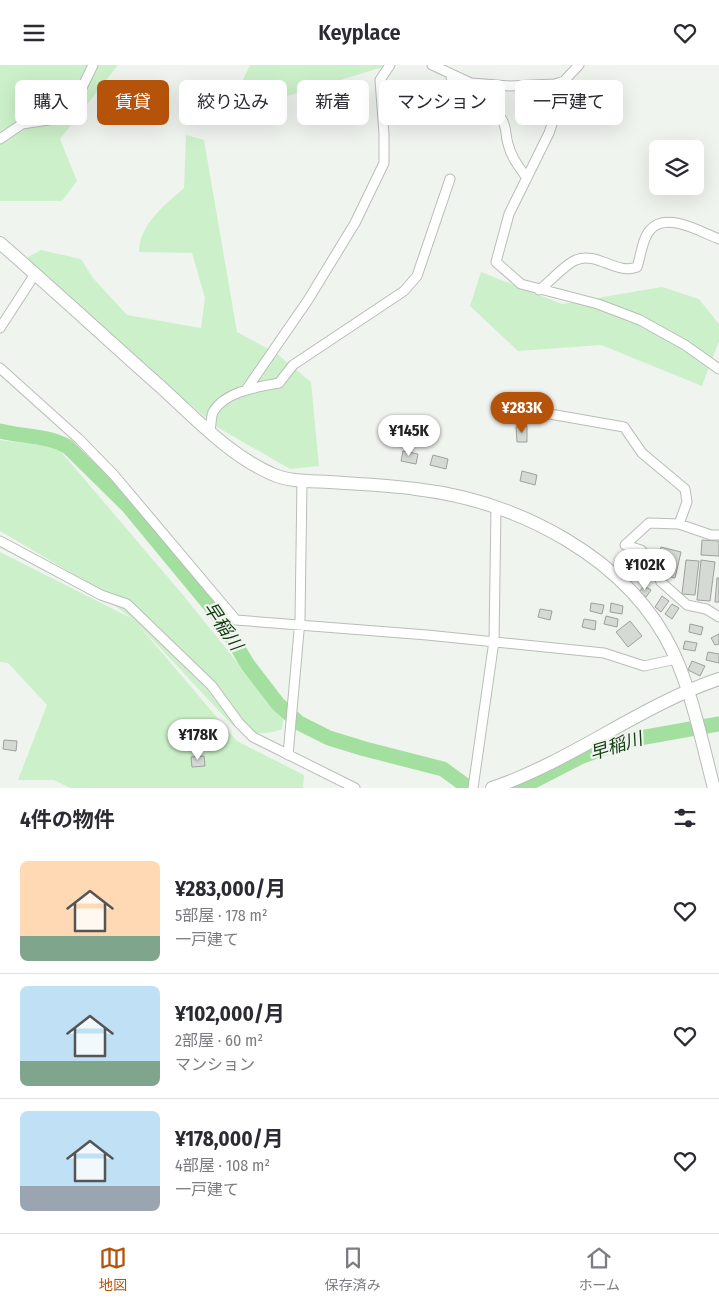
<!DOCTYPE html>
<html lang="ja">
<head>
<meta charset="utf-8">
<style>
	body { margin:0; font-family:"Fira Sans Condensed","Noto Sans JP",sans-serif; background:#f2f2f3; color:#2b2b33; height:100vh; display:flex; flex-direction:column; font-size:19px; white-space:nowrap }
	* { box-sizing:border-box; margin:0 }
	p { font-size:16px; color:#7c7c81 }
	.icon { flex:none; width:28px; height:28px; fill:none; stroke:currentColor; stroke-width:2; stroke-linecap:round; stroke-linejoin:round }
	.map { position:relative; height:723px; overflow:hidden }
	.sheet { display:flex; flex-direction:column; background:#fff; flex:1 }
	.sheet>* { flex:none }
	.hud { position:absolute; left:15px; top:15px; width:690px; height:45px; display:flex; gap:10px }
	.buttons { position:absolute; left:649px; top:75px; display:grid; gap:10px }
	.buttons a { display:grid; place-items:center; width:55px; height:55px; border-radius:8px; background:#fff; box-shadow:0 5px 20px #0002; font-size:25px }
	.price { position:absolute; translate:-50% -42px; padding:0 11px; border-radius:18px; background:#fff; color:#222; font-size:16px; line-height:32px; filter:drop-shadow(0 1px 2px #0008) }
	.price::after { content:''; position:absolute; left:50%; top:30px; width:15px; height:11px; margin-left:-8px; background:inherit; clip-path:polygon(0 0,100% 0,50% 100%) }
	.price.current { background:#b45309; color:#fff }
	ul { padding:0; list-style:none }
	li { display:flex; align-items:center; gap:15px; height:125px; padding:0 20px }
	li+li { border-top:1px solid #e1e1e2 }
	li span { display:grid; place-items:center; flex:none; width:140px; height:100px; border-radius:8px; color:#555 }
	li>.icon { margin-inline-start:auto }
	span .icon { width:60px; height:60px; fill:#fffc; stroke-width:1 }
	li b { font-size:21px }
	h2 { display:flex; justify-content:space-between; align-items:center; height:60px; padding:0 20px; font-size:21px }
	.chip { padding:0 18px; border-radius:8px; background:#fff; box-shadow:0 5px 20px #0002; font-size:18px; line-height:45px }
	.chip.current { background:#b45309; color:#fff }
	header { display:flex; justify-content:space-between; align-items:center; height:65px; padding:0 20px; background:#fff; font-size:22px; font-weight:600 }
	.tabs { display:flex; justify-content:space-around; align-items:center; height:70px; border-top:1px solid #e1e1e2; background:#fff; font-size:14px; color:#7c7c81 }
	.tabs a { display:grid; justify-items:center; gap:2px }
	.tabs .current { color:#b45309 }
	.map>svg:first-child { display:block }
</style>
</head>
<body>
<header><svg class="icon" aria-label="menu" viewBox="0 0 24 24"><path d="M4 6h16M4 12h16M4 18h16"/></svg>Keyplace<svg class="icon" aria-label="heart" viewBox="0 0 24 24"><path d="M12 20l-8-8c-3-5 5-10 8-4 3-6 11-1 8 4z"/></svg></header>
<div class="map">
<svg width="719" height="723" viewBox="0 0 719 723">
	<rect width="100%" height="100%" fill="#f0f4ef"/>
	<path fill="#ccf1ca" d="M 0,0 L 118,0 L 60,74 L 77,116 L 62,136 L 0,136 Z
		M 250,0 L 390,0 L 227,49 Z
		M 186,70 L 204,75 L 237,267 L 276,288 L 311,317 L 319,401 L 290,404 L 217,362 L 21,196 L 41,185 L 81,194 L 93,213 L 127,250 L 201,263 L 205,233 L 192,188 L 139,187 C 140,158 164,141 184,123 Z
		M 481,207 L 562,239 L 662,222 L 699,234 L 719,259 L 719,276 L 702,321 L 601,280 L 518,286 L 470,241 Z
		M 0,375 L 57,382 L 183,530 L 237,597 L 285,640 L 282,664 C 261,672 253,668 232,660 L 136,557 L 237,676 L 304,710 L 303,723 L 70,723 L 54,715 L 18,715 L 47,640 L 8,598 L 0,597 L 0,487 L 131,553 L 75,510 L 0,466 Z"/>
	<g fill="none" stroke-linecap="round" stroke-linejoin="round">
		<path stroke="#a3df9f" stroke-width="15" d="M 0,366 C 23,372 48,370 68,382 L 128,441 L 218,550 L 248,600 L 278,639 L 299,658 L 329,673 L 365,684 L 443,704 L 469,723
			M 520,723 L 580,692 L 623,676 L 719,659"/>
	</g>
	<path fill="#d6dad5" stroke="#9da19c" d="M 527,361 L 527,377 L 517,377 L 516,362 Z
		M 403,386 L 418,389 L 416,399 L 401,396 Z
		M 433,390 L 448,394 L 446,404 L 430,400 Z
		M 522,406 L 537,410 L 535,420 L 520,416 Z
		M 702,475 L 719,476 L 719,491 L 701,490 Z
		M 661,482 L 681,487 L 675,513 L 663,510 L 665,500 L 657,498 Z
		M 686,495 L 699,496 L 695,530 L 682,529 Z
		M 701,495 L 715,497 L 710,536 L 697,535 Z
		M 717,513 L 719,513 L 719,537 L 715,537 Z
		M 644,521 L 651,525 L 646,532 L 639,527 Z
		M 662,531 L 669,536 L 661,547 L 655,542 Z
		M 591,538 L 604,540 L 602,549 L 590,546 Z
		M 611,538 L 623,541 L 622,549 L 610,547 Z
		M 672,539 L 679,543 L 672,554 L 665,549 Z
		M 540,544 L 552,546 L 550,555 L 538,552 Z
		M 606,551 L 618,554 L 617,562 L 604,559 Z
		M 584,554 L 596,556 L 595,565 L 582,562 Z
		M 630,556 L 642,571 L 628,582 L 616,567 Z
		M 690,559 L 703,562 L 701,570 L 689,567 Z
		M 719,569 L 719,579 L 715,580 L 711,573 Z
		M 685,576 L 697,578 L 695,586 L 683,584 Z
		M 708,587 L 719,589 L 719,598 L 706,595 Z
		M 692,596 L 705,601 L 700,611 L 688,605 Z
		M 4,675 L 17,676 L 16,686 L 3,684 Z
		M 204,691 L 205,701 L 192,702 L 191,692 Z"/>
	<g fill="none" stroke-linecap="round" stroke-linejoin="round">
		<defs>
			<path id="street" d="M 432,0 L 471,18 L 510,21 L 555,19 L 564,16 L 579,0
				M 451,10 L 452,21 C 468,33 488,36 501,53 C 507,61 505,69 508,79 C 511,92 519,102 527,113
				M 564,16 L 564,24 L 549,68 L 509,149 L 496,197 L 521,219 L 598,239 L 640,255 L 685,280 L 719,304
				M 0,74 L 22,59 L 61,53 L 68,47 L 78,31 L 93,0
				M 539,225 C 550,217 565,199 576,195 C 597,186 616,210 637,202 C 641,191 642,174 650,165 C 666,146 701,167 719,174
				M 0,263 L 35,209
				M 0,303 L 79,374 L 114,410 L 236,555 L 427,570 L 604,588 L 644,601 L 676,594
				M 246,325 L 308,235 L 355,158 L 384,98 L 384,69 L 380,15 L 390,0
				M 550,349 L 624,362 L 642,388 L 685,424 L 687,437 L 679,459
				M 210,367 C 211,361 211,352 213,347 C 225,326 258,322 279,318 L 293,300 L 404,226 L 417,211 L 450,114
				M 719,470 L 711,470 L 679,459 L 649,458 L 625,480 L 641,485 L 653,498 L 661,517 L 687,540 L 706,544 L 719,552
				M 0,476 L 101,530 L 127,539 L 212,621 L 239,658 L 253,672 L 355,723
				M 288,690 L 300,555 L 302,416
				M 473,723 L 494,576 L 496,444"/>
			<path id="secondary" d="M 0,178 C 55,226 108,275 162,323 C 196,354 229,390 272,409 C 289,417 311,416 329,417 C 358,419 387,420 416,424 C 517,436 629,492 674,589 C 693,631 702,678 714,723
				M 492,723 C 572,696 639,641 719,614"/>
		</defs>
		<use href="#street" stroke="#b9bdb9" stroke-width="11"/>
		<use href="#secondary" stroke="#b9bdb9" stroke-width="14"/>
		<use href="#street" stroke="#fff" stroke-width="9"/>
		<use href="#secondary" stroke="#fff" stroke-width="12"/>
	</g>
	<g text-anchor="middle" stroke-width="4.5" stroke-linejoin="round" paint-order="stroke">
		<g font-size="18" font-style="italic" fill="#123b12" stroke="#f0f4ef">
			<text transform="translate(223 561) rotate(56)" y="6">早稲川</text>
			<text transform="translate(616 681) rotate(-17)" y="6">早稲川</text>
		</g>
	</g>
</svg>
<div class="buttons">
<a><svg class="icon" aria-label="layers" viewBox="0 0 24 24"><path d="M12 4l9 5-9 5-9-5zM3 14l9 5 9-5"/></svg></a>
</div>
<b class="price current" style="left:522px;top:369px">¥283K</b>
<b class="price" style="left:409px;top:392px">¥145K</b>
<b class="price" style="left:645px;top:526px">¥102K</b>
<b class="price" style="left:198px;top:696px">¥178K</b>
<div class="hud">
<a class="chip">購入</a>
<a class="chip current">賃貸</a>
<a class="chip">絞り込み</a>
<a class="chip">新着</a>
<a class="chip">マンション</a>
<a class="chip">一戸建て</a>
</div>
</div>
<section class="sheet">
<h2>4件の物件<svg class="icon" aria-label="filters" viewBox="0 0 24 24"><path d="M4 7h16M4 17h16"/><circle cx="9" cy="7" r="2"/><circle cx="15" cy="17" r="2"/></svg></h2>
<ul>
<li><span style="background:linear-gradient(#ffd9b3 75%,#7fa58c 0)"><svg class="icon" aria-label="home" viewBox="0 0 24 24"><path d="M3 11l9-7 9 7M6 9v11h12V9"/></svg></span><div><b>¥283,000/月</b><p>5部屋 · 178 m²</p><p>一戸建て</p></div><svg class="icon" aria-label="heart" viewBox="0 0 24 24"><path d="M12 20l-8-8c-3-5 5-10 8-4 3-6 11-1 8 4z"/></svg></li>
<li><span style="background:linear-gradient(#bfe0f5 75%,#7fa58c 0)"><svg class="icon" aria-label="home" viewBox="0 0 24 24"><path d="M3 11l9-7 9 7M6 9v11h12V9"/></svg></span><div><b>¥102,000/月</b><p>2部屋 · 60 m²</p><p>マンション</p></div><svg class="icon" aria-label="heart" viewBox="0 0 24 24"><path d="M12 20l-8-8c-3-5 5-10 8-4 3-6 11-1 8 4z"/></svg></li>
<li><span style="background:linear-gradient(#bfe0f5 75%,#9aa5b1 0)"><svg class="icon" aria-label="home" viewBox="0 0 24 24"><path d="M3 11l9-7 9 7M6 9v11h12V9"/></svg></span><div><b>¥178,000/月</b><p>4部屋 · 108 m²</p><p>一戸建て</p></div><svg class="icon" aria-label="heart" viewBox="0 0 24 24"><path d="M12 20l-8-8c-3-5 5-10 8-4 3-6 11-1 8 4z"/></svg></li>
</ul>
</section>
<nav class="tabs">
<a class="current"><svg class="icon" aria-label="map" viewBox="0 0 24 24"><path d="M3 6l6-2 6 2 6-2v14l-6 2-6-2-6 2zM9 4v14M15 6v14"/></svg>地図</a>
<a><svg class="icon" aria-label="saved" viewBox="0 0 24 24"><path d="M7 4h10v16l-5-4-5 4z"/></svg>保存済み</a>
<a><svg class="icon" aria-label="home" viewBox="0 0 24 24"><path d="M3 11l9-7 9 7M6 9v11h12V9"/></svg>ホーム</a>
</nav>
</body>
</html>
